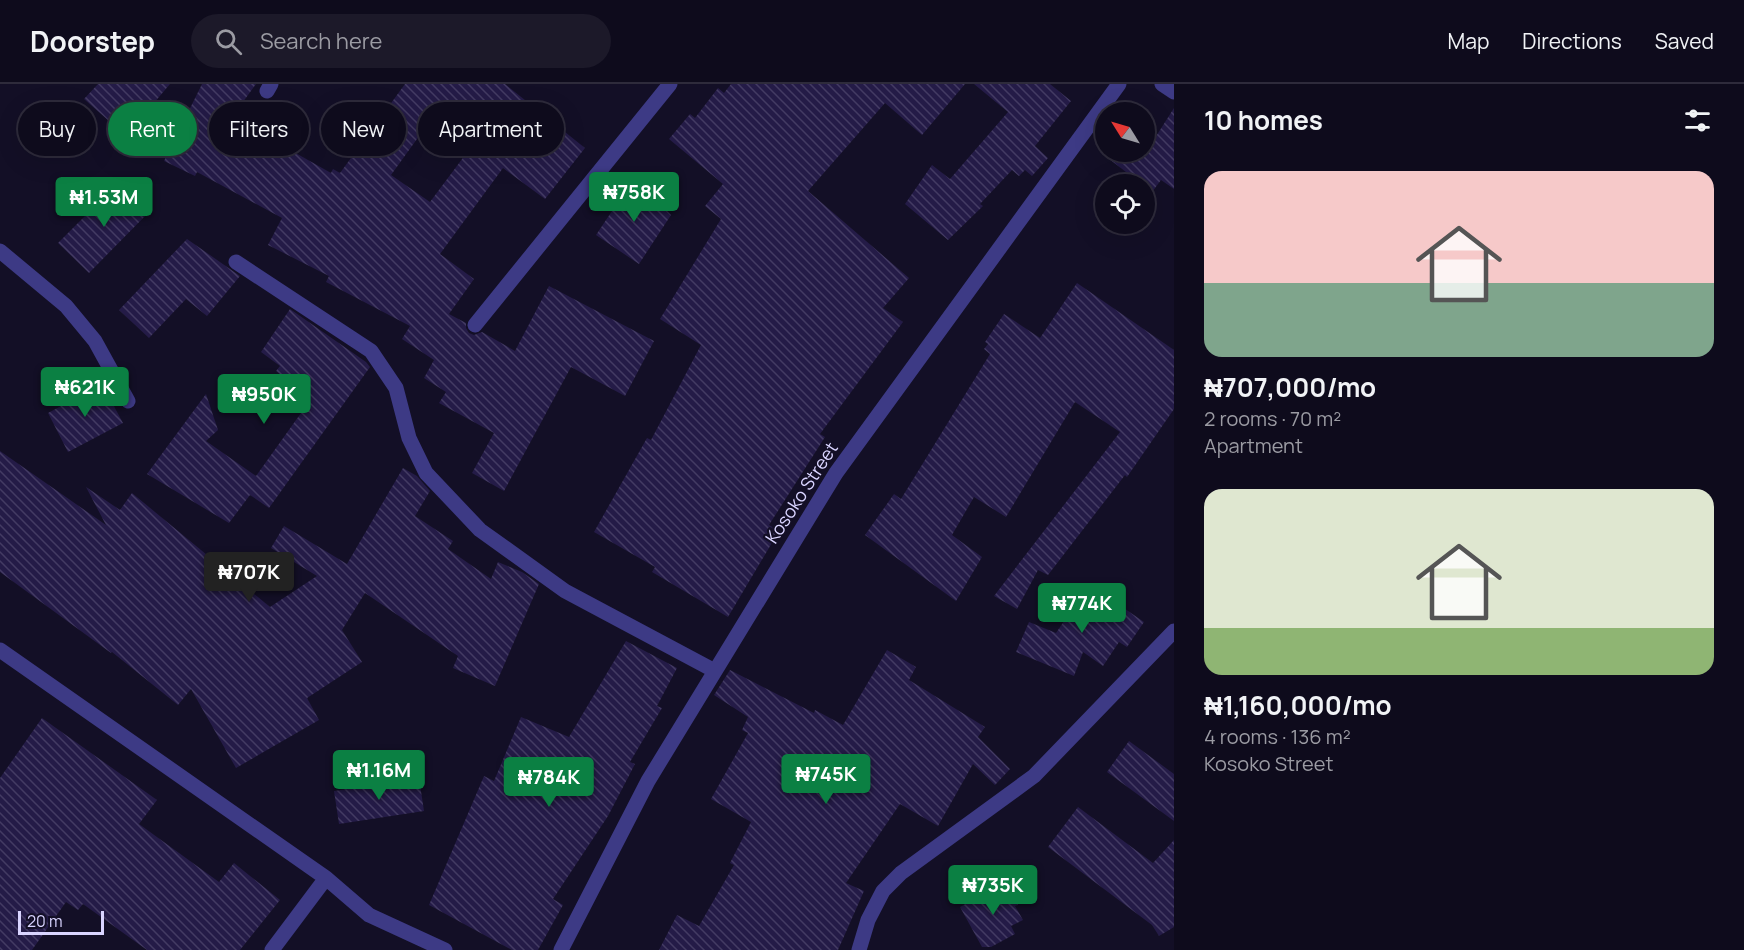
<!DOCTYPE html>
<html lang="en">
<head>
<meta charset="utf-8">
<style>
	body { margin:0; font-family:Manrope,sans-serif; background:#1c1929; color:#f1f3f6; height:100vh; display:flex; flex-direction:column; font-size:22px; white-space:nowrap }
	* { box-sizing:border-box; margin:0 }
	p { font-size:20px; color:#9b9ba3 }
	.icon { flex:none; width:33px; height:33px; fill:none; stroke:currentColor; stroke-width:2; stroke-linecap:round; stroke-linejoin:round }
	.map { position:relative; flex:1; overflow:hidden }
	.drawer { display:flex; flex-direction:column; background:#0e0b1c; width:570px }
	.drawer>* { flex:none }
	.guide { position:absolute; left:18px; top:18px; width:570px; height:54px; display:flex; gap:12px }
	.needle { width:39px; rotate:307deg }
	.buttons { position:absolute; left:1095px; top:18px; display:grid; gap:12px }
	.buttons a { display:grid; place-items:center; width:60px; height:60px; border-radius:50%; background:#0e0b1c; box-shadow:0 6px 24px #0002,0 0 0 2px #2e2b3b; font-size:30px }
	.scale { position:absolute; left:18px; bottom:15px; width:86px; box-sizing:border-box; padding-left:6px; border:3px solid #d9d4ff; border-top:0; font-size:16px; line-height:21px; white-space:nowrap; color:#d9d4ff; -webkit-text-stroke:4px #130f26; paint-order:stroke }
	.price { position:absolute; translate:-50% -51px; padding:0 14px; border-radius:6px; background:#0b8043; color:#fff; font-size:20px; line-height:39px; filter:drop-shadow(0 2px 3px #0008) }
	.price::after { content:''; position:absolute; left:50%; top:36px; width:18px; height:14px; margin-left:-9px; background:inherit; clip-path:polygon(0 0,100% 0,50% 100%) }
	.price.current { background:#222; color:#fff }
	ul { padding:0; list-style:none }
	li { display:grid; align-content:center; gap:12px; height:318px; padding:0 30px }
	li span { display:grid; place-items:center; height:186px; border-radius:18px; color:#555 }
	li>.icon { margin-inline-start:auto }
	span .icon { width:108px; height:108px; fill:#fffc; stroke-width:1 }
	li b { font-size:26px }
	h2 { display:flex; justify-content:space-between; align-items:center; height:72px; padding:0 30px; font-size:26px }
	.tag { padding:0 21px; border-radius:27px; background:#0e0b1c; box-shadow:0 6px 24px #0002,0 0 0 2px #2e2b3b; font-size:21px; line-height:54px }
	.tag.current { background:#0b8043; color:#fff }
	header { display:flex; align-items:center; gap:36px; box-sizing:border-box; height:84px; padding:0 30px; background:#0e0b1c; border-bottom:2px solid #2e2b3b }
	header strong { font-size:28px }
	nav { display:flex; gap:33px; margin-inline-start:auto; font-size:21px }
	.search { width:420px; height:54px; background:#1c1929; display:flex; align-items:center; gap:15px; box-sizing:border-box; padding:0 21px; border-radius:33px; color:#9b9ba3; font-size:22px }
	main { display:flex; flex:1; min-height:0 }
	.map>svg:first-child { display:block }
</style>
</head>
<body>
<header>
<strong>Doorstep</strong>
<div class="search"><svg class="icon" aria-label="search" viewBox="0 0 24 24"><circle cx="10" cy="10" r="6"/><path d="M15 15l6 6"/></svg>Search here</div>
<nav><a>Map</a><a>Directions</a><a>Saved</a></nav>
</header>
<main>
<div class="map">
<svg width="1174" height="866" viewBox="0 0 1174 866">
	<defs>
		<pattern id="building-back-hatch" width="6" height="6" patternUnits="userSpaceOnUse" patternTransform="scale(1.5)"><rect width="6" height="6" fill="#241b47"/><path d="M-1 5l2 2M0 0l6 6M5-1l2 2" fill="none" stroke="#433b63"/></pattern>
	</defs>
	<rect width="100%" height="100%" fill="#130f26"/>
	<path fill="url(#building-back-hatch)" fill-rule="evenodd" d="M 98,0 L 170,0 L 126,52 L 84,15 Z
		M 202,0 L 256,0 L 232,33 L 331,89 L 333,85 L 340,89 L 405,0 L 505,0 L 585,64 L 545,115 L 503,84 L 440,170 L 474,195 L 449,230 L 466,239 L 466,244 L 469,249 L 474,251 L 482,248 L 515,267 L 549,202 L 654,257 L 625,312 L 571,283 L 504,407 L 472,389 L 494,349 L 439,319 L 446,308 L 424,294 L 434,276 L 402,255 L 410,242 L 326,198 L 329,192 L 268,161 L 282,134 L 197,88 L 195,92 L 164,77 ZM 430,37 L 471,63 L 430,118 L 391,91 Z
		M 731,0 L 965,0 L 922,51 L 885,19 L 808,107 L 909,194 L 883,224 L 903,238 L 820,350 L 825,353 L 769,441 L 779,447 L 728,533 L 652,488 L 655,483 L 594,448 L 647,354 L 651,356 L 701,261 L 660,235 L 721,135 L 705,122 L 723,100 L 669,55 L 690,30 L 695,34 L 718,4 L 724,9 Z
		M 974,0 L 1050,0 L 1071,17 L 1035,62 L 1048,74 L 1032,92 L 1025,86 L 1019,92 L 1012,86 L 980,120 L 983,122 L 948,156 L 905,120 L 932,81 L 950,95 L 1008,28 Z
		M 1174,24 L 1174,105 L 1161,96 L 1152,108 L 1100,68 L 1146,68 Z
		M 634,94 L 671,131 L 639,180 L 596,151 Z
		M 117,98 L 149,128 L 89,189 L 58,159 L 90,127 L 91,127 Z
		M 187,155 L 240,192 L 207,232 L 186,215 L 149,254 L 119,226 Z
		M 1077,199 L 1174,266 L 1174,325 L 1127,393 L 1125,391 L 1048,491 L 1038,486 L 1017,525 L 994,512 L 1120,348 L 1075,318 L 1006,433 L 974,413 L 952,451 L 982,473 L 956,517 L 865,451 L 894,410 L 901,415 L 990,270 L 984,265 L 988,260 L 985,258 L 1004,230 L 1040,254 Z
		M 290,225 L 366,278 L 370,283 L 269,424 L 250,411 L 229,439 L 147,390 L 206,310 L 218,346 L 206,357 L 256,392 L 306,322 L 304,320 L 309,314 L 276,287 L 280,282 L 261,268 Z
		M 102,300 L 123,339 L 68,368 L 48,329 Z
		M 0,367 L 106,441 L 86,403 L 120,426 L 132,409 L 270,523 L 317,492 L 271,464 L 284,442 L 347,480 L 403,384 L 417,392 L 430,407 L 415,432 L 453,457 L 448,465 L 491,495 L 498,478 L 522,488 L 539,500 L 495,602 L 453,584 L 458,572 L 365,509 L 342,546 L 362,578 L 307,614 L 319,636 L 236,684 L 191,605 L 178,621 L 112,568 L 111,569 L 0,488 Z
		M 1089,500 L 1144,538 L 1127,563 L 1119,558 L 1103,582 L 1083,568 L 1074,592 L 1016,568 L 1029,538 L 1056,549 Z
		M 626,557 L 677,584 L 657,622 L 662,624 L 630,678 L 635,680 L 608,732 L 553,815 L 563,821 L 538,866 L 512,866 L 429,821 L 484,692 L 494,697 L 521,633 L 569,653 Z
		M 887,566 L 916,583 L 909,596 L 985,643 L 978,653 L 1010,685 L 995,701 L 973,680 L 938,742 L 900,720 L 846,799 L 864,807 L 838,866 L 659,866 L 677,831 L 699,842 L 734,781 L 730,779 L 751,738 L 711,715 L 748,649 L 742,646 L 748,633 L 714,611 L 730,586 L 814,629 L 815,626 L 843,641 Z
		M 42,634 L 157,716 L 139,740 L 219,798 L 234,779 L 280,816 L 240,866 L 147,866 L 83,820 L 78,826 L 66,818 L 32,866 L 0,866 L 0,694 Z
		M 1129,657 L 1174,690 L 1174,737 L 1107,688 Z
		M 419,694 L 424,727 L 339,740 L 334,707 Z
		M 1078,723 L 1153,779 L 1174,756 L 1174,843 L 1159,852 L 1152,841 L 1048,763 Z
		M 1006,798 L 1018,821 L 1015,822 L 1023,836 L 1011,842 L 1015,850 L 991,863 L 982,863 L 960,823 Z"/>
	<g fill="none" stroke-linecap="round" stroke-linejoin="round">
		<path stroke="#3d3a85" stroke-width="15" d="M 1162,0 L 1174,8
			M 267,7 L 271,0
			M 0,167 L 66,222 L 95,257 L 128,317
			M 236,178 L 371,267 L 396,304 L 409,354 L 426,389 L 480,446 L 565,507 L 715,587
			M 475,241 L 670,0
			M 0,566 L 326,794 L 369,831 L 445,866
			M 272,866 L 326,794
			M 561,866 L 648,697 L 836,389 L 1119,0
			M 859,866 L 868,836 L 883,807 L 901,789 L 1034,692 L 1174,547"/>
	</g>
	<g text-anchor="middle" stroke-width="4.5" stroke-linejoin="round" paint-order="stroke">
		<g font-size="18" fill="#d9d4ff" stroke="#130f26">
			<text transform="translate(802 409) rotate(-57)" y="6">Kosoko Street</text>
		</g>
	</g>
</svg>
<div class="buttons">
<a><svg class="needle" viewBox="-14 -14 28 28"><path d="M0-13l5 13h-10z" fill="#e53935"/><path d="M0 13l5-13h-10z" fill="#9b9ba3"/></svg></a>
<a><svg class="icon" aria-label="locate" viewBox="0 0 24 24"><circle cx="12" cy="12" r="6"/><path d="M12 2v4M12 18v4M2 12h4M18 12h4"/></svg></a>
</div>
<div class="scale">20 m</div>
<b class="price" style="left:634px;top:139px">₦758K</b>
<b class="price" style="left:104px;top:144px">₦1.53M</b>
<b class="price" style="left:85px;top:334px">₦621K</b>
<b class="price" style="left:264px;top:341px">₦950K</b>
<b class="price current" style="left:249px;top:519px">₦707K</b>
<b class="price" style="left:1082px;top:550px">₦774K</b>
<b class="price" style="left:379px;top:717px">₦1.16M</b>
<b class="price" style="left:826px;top:721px">₦745K</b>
<b class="price" style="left:549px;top:724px">₦784K</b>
<b class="price" style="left:993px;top:832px">₦735K</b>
<div class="guide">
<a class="tag">Buy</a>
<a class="tag current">Rent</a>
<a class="tag">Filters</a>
<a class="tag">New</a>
<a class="tag">Apartment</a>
</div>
</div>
<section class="drawer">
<h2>10 homes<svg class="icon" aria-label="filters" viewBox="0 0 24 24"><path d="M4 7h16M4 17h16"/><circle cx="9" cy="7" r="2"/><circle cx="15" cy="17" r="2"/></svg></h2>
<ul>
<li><span style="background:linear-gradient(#f6c9c9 60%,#7fa58c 0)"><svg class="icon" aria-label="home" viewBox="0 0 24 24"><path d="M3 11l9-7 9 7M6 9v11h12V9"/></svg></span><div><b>₦707,000/mo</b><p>2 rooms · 70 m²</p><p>Apartment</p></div></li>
<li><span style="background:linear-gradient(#dfe7d0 75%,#8fb573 0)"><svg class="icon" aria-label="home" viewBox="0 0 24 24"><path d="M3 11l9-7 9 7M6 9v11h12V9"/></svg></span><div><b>₦1,160,000/mo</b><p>4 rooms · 136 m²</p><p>Kosoko Street</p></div></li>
</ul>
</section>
</main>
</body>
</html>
